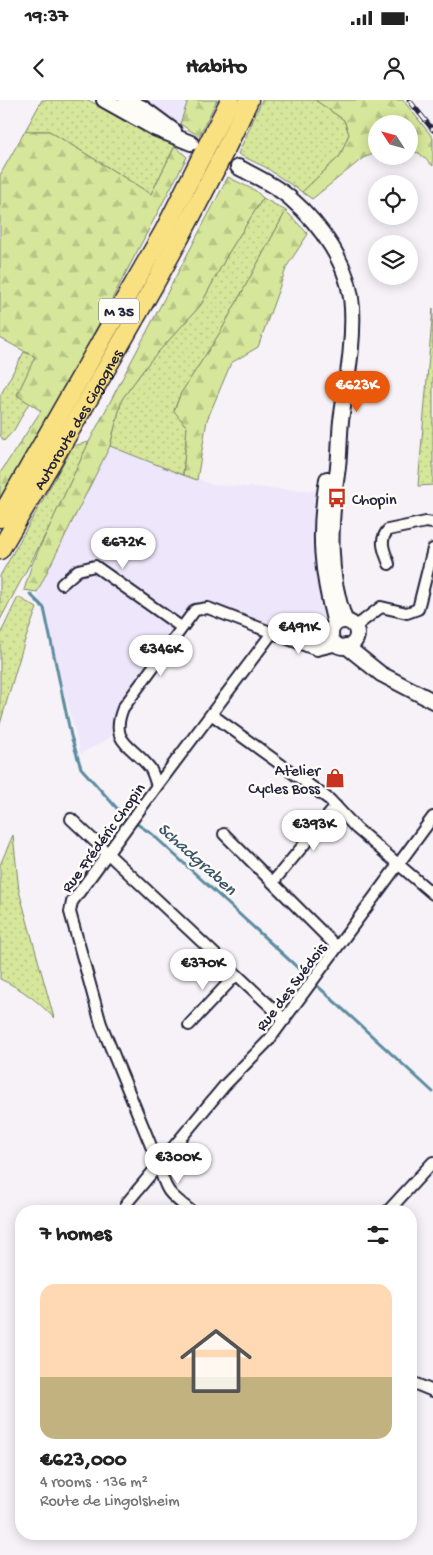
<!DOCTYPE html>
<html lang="en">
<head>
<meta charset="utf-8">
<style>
	body { margin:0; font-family:"Gochi Hand",sans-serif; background:#f2f2f2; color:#222; height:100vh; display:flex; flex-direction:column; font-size:19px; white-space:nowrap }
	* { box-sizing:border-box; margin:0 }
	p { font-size:16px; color:#767676 }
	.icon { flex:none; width:28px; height:28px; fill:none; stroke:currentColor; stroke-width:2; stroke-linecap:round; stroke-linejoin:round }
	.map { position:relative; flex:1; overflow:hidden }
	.details { position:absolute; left:15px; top:1105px; width:402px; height:335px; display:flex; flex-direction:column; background:#fff; border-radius:20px; box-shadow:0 2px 12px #0003 }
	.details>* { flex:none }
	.needle { width:32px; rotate:306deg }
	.tools { position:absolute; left:368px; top:15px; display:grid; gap:10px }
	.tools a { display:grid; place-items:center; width:50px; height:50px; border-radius:50%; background:#fff; box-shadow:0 2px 12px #0003; font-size:25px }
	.price { position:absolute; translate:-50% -42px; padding:0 11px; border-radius:18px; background:#fff; color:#222; font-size:16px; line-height:32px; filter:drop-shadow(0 1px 2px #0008) }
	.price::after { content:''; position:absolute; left:50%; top:30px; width:15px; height:11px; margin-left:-8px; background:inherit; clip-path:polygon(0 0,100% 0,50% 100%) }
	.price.on { background:#ea580c; color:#fff }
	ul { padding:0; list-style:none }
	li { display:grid; align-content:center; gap:10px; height:265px; padding:0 25px }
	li+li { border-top:1px solid #e0e0e0 }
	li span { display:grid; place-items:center; height:155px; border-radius:15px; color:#555 }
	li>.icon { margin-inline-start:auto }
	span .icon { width:90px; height:90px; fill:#fffc; stroke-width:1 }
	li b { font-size:21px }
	h2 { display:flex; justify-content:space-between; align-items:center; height:60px; padding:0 25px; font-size:21px }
	.status { display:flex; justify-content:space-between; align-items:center; height:35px; padding:0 25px; background:#fff; direction:ltr }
	.status svg { height:14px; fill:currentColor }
	header { display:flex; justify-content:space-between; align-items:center; height:65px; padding:0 25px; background:#fff; font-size:22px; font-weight:700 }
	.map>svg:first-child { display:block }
</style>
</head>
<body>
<div class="status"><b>19:37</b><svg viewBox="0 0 49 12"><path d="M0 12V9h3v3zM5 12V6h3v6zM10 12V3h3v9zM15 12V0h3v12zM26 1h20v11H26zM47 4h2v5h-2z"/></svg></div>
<header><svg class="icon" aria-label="back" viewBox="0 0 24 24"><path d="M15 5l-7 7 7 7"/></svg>Habito<svg class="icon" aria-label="person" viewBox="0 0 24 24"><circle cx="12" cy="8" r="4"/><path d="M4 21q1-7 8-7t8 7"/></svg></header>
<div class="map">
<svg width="433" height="1455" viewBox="0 0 433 1455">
	<defs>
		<pattern id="green-dots" width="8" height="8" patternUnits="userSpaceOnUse" patternTransform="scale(1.25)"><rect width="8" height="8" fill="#d6e79b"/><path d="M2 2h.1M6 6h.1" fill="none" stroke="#b7c686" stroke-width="1.8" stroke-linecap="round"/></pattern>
		<pattern id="forest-firs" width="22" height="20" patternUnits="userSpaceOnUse" patternTransform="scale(1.25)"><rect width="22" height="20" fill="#d6e79b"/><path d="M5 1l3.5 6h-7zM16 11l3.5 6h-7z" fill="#b7c686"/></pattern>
	</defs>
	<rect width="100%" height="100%" fill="#f6f2f8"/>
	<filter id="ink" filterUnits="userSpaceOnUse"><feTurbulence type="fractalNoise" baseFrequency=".02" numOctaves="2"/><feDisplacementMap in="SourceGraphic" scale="10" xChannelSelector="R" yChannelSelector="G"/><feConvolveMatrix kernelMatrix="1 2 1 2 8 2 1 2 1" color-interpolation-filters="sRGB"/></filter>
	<g filter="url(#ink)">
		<path fill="#eee6fa" d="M 139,0 L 188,0 L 180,24 Z
			M 110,346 L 213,385 L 317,391 L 314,459 L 323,524 L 303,539 L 196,500 L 120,607 L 109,638 L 81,654 L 37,492 Z"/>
		<path fill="url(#green-dots)" stroke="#7c846b" d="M 42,0 L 88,0 L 175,46 L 151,94 L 49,31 L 25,31 Z
			M 262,0 L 315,0 L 344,20 L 349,34 L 340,56 L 302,92 L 265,67 L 238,54 Z
			M 263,98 L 286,111 L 221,231 L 181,293 L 174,310 L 187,327 L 183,375 L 110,346 L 122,299 L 150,261 L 200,206 L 229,152 Z
			M 433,208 L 433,385 L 418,386 Z
			M 24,252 L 36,257 L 17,295 L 29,303 L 14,330 L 4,341 L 0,335 L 0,296 Z
			M 89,342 L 51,424 L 0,520 L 0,476 L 73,346 Z
			M 18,497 L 37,508 L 24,543 L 0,624 L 0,535 Z
			M 13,735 L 19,791 L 54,918 C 38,901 22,889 0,879 L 0,765 Z"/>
		<path fill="url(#forest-firs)" stroke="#7c846b" d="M 188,0 L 217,0 L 199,36 L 180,24 Z
			M 315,0 L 403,0 L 433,38 L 433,66 L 419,53 L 409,51 L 409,24 L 376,24 L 376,53 L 363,58 L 312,99 L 302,92 L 340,56 L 349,34 L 344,20 Z
			M 25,31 L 49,31 L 151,94 L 175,46 L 187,57 L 84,252 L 0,398 L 0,373 L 41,311 L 17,295 L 35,257 L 0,238 L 0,75 Z
			M 228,77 L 256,91 L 263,98 L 229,152 L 200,206 L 150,261 L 122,299 L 110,346 L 37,492 L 24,490 L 32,464 L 89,342 Z
			M 286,111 L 308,134 L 287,166 L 258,247 L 231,263 L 207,320 L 197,380 L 183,375 L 187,327 L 174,311 L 181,293 L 221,231 Z"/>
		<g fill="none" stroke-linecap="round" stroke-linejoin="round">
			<path stroke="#5c8c9f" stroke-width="3" d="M 30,494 L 44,508 L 71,636 L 81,668 L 122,714 L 152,734 L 433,992"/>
			<defs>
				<path id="street" d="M 389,464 C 385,452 378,441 388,430 L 426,422 L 433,423
					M 62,484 L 78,470 L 95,466 L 181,527
					M 355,527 L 381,507 L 407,513 L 418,509 L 433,449
					M 331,536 L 309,547 L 317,550 L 338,545
					M 211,614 L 330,700 L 356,728 L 433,794
					M 157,686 L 272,533
					M 71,719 L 285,920
					M 224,734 L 337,847
					M 273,782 L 336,706
					M 189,925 L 236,875
					M 126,1104 L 225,985 L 269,940 L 433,717
					M 191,1111 C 168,1093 166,1092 158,1063 L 101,924 L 70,812 L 72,802 L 157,686 C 155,680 153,673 150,668 C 131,644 109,643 123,608 L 195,510 L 208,508 L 309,547
					M 388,1111 L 433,1062
					M 411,1282 L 433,1291"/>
				<path id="secondary" d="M 104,0 L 154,28 L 191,43
					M 126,0 L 143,8 L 174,31
					M 238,67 C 255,76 275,85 290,98 C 321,125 350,165 352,208 C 354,246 346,284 341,321 C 339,339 340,357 337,374 C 330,423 327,473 345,520
					M 327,379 C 318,434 321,470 335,524
					M331 534a13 13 0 1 1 26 0a13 13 0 1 1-26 0Z
					M 346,546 L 381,574 L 433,601"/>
				<g id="highway">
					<path d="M 0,418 L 164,131 L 230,0"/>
					<path id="s1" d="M 0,450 C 86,302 177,156 249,0"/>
				</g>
			</defs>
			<use href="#street" stroke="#22223b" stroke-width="14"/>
			<use href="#secondary" stroke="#22223b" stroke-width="18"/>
			<use href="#highway" stroke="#22223b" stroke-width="21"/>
			<use href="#street" stroke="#fdfcf7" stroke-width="10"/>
			<use href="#secondary" stroke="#fdfcf7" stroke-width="14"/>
			<use href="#highway" stroke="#f9e181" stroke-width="18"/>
			<defs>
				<path id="rail" d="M 409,0 L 433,30"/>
			</defs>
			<use href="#rail" stroke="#22223b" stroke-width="5"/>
			<use href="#rail" stroke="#fdfcf7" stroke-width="3" stroke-dasharray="9" stroke-linecap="butt"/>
		</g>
	</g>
	<defs>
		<symbol id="bus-bare" viewBox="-9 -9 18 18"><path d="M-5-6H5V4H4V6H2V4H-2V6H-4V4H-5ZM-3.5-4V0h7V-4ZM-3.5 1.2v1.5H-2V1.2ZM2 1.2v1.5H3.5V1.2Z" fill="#c8321e" stroke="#fdfcf7" stroke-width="2.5" paint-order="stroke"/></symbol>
		<symbol id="shop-bare" viewBox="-9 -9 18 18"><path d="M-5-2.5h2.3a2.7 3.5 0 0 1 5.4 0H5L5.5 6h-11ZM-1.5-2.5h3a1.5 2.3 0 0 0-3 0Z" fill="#c8321e" stroke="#fdfcf7" stroke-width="2.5" paint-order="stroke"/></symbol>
	</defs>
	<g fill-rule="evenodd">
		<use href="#bus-bare" x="323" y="384" width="28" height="28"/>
		<use href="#shop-bare" x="321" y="664" width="28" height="28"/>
	</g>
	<g text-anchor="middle" stroke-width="5" stroke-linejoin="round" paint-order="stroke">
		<rect fill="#fdfcf7" stroke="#646373" stroke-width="1" x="99" y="198.5" width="40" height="25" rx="4"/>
		<g font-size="15" font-weight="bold" fill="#22223b">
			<text x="119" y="216">M 35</text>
		</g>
		<g font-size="16" fill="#22223b" stroke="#fdfcf7">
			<text dy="6" stroke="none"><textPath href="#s1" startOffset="152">Autoroute des Cigognes</textPath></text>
			<text transform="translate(102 737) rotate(-54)" y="6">Rue Frédéric Chopin</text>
			<text transform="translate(290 886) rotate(-53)" y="6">Rue des Suédois</text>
		</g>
		<g font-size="16" fill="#22223b" stroke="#fdfcf7" text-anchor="start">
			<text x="352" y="404">Chopin</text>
			<text x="320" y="675" text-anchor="end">Atelier<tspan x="320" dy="18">Cycles Boss</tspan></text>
		</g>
		<g font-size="18" font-style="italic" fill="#3f576d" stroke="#fdfcf7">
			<text transform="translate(198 758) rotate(42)" y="6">Schadgraben</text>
		</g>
	</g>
</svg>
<div class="tools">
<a><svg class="needle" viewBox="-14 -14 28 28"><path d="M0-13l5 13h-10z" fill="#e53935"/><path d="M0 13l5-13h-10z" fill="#767676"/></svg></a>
<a><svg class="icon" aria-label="locate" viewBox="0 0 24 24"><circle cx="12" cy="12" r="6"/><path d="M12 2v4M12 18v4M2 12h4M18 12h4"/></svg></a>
<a><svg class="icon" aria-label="layers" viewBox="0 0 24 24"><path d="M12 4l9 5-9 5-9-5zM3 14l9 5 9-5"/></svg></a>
</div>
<b class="price on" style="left:357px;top:313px">€623K</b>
<b class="price" style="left:123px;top:470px">€672K</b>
<b class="price" style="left:299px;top:555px">€491K</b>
<b class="price" style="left:161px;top:577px">€346K</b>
<b class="price" style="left:314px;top:752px">€393K</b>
<b class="price" style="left:203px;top:891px">€370K</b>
<b class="price" style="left:178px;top:1085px">€300K</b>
<section class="details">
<h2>7 homes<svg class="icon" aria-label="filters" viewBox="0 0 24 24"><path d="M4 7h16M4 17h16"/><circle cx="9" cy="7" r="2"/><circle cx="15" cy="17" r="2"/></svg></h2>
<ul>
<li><span style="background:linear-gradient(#ffd9b3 60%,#c2b280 0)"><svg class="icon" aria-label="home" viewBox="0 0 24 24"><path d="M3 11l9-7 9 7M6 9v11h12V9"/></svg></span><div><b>€623,000</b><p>4 rooms · 136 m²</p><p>Route de Lingolsheim</p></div></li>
</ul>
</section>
</div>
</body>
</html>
